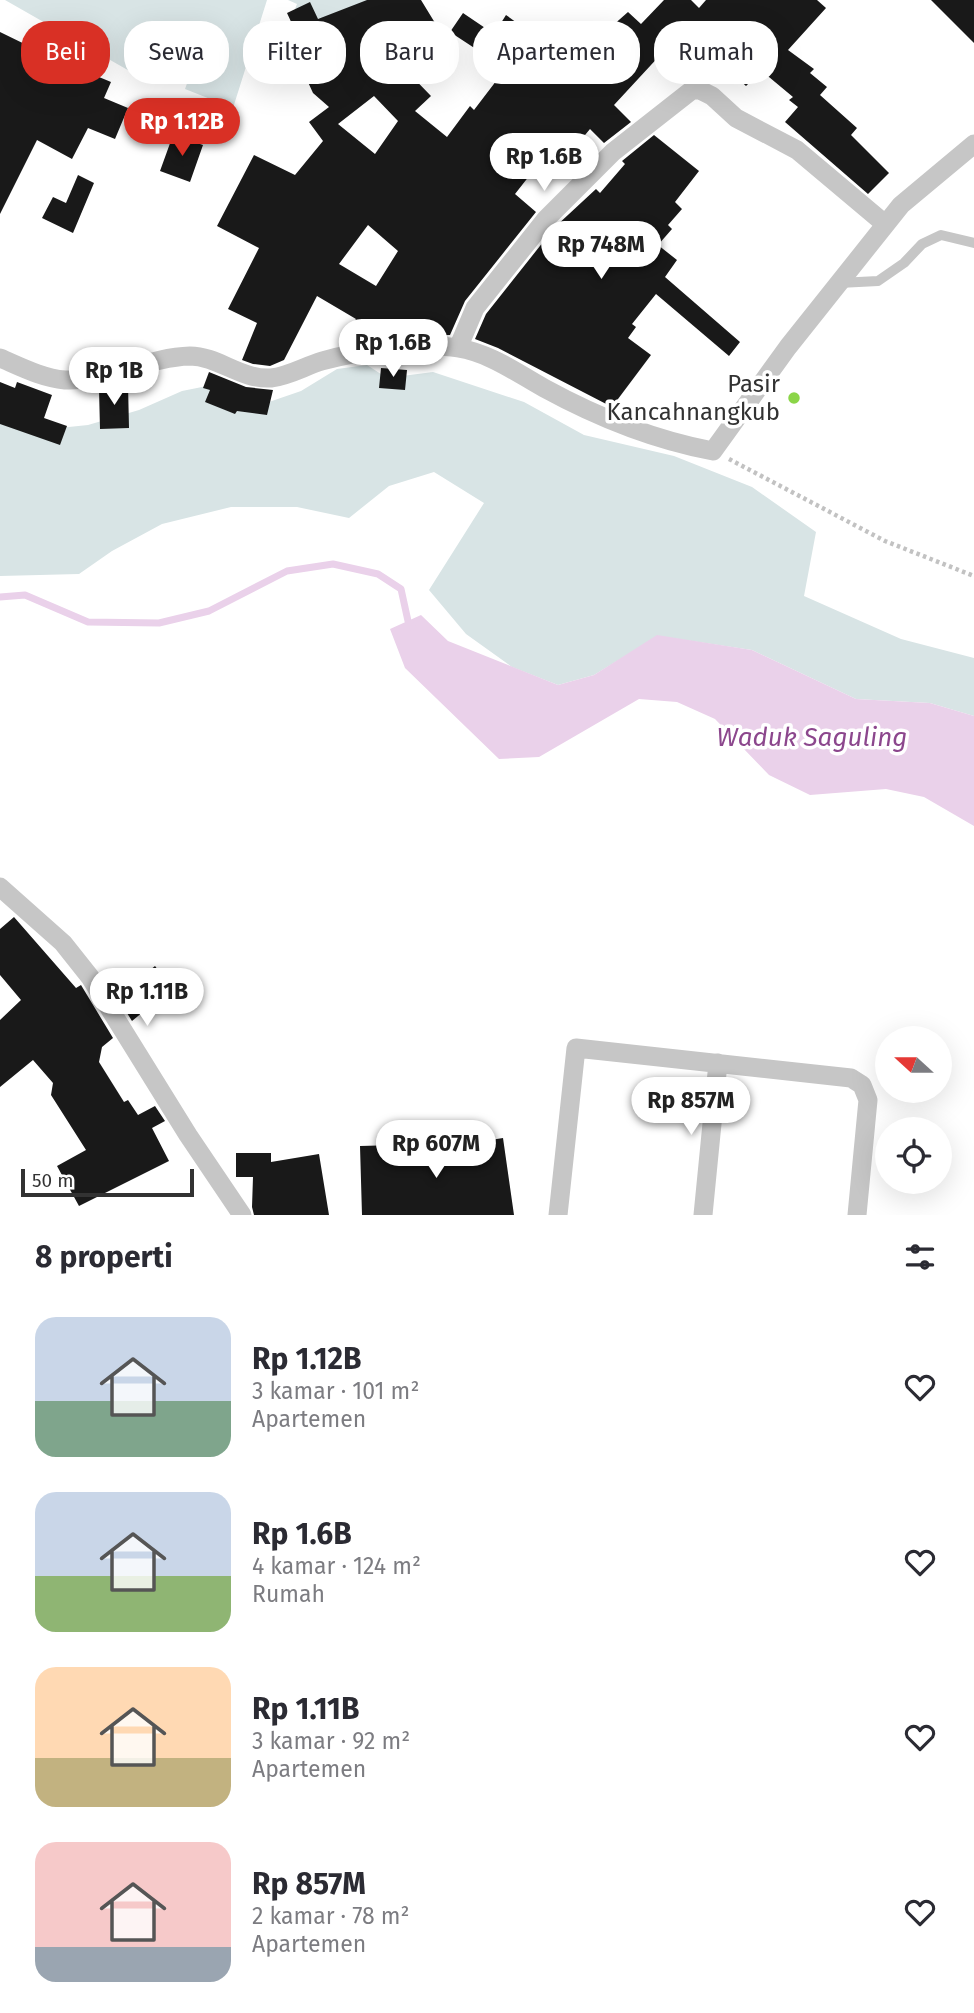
<!DOCTYPE html>
<html lang="id">
<head>
<meta charset="utf-8">
<style>
	body { margin:0; font-family:"Fira Sans",sans-serif; background:#f7f7f7; color:#2b2b33; height:100vh; display:flex; flex-direction:column; font-size:26px; white-space:nowrap }
	* { box-sizing:border-box; margin:0 }
	p { font-size:23px; color:#7c7c81 }
	.icon { flex:none; width:38px; height:38px; fill:none; stroke:currentColor; stroke-width:2; stroke-linecap:round; stroke-linejoin:round }
	.map { position:relative; height:1215px; overflow:hidden }
	.details { display:flex; flex-direction:column; background:#fff; flex:1 }
	.details>* { flex:none }
	.hud { position:absolute; left:21px; top:21px; width:933px; height:63px; display:flex; gap:14px }
	.needle { width:46px; rotate:291deg }
	.tools { position:absolute; left:875px; top:1026px; display:grid; gap:14px }
	.tools a { display:grid; place-items:center; width:77px; height:77px; border-radius:50%; background:#fff; box-shadow:0 7px 28px #0002; font-size:35px }
	.scale { position:absolute; left:21px; bottom:18px; width:173px; box-sizing:border-box; padding-left:7px; border:4px solid #323232; border-top:0; font-size:19px; line-height:24px; white-space:nowrap; color:#323232; -webkit-text-stroke:5px #fff; paint-order:stroke }
	.price { position:absolute; translate:-50% -60px; padding:0 16px; border-radius:24px; background:#fff; color:#222; font-size:23px; line-height:46px; filter:drop-shadow(0 2px 4px #0008) }
	.price::after { content:''; position:absolute; left:50%; top:42px; width:21px; height:16px; margin-left:-10px; background:inherit; clip-path:polygon(0 0,100% 0,50% 100%) }
	.price.current { background:#d93025; color:#fff }
	ul { padding:0; list-style:none }
	li { display:flex; align-items:center; gap:21px; height:175px; padding:0 35px }
	li span { display:grid; place-items:center; flex:none; width:196px; height:140px; border-radius:21px; color:#555 }
	li>.icon { margin-inline-start:auto }
	span .icon { width:84px; height:84px; fill:#fffc; stroke-width:1 }
	li b { font-size:30px }
	h2 { display:flex; justify-content:space-between; align-items:center; height:84px; padding:0 35px; font-size:30px }
	.tag { padding:0 24px; border-radius:28px; background:#fff; box-shadow:0 7px 28px #0002; font-size:24px; line-height:63px }
	.tag.current { background:#d93025; color:#fff }
	.map>svg:first-child { display:block }
</style>
</head>
<body>
<div class="map">
<svg width="974" height="1215" viewBox="0 0 974 1215">
	<rect width="100%" height="100%" fill="#fff"/>
	<path fill="#d8e4e5" d="M 5,0 L 267,0 L 233,108 L 185,89 L 196,59 L 173,49 L 147,81 Z
		M 288,0 L 399,0 L 305,43 L 280,47 L 297,4 Z
		M 367,365 L 387,378 L 433,372 L 524,402 L 584,435 L 674,456 L 752,487 L 816,532 L 804,596 L 901,639 L 974,658 L 974,716 L 930,703 L 856,699 L 752,650 L 658,636 L 594,675 L 558,685 L 512,667 L 466,634 L 429,590 L 484,503 L 434,472 L 389,486 L 349,518 L 297,507 L 231,507 L 162,524 L 112,551 L 79,574 L 0,576 L 0,420 L 30,431 L 88,425 L 139,410 L 182,391 L 207,386 L 269,402 L 301,391 L 337,369 Z"/>
	<path fill="#ead1ea" d="M 421,615 L 448,641 L 558,685 L 594,675 L 657,635 L 752,650 L 856,699 L 930,703 L 974,716 L 974,826 L 924,797 L 886,789 L 810,795 L 769,775 L 715,719 L 677,702 L 639,699 L 539,757 L 499,759 L 405,668 L 390,629 Z"/>
	<g fill="none" stroke-linecap="round" stroke-linejoin="round">
		<path stroke="#ead1ea" stroke-width="7" d="M 0,597 L 25,595 L 88,622 L 159,623 L 209,611 L 287,571 L 333,564 L 378,574 L 401,589 L 408,621 L 413,628"/>
	</g>
	<path fill="#191919" fill-rule="evenodd" d="M 367,0 L 421,0 L 443,36 L 397,61 L 431,96 L 415,111 L 447,137 L 470,106 L 474,110 L 503,72 L 479,57 L 482,53 L 450,32 L 463,13 L 494,34 L 506,15 L 576,65 L 585,41 L 594,42 L 628,12 L 641,24 L 664,0 L 691,0 L 699,8 L 706,0 L 817,0 L 826,8 L 788,50 L 814,69 L 810,73 L 827,87 L 820,95 L 857,128 L 851,135 L 889,173 L 868,194 L 785,122 L 798,107 L 789,100 L 793,97 L 763,72 L 761,71 L 746,86 L 715,57 L 712,60 L 696,45 L 678,65 L 663,52 L 614,105 L 631,122 L 604,143 L 590,129 L 566,158 L 558,152 L 543,170 L 537,166 L 515,194 L 536,212 L 465,301 L 450,335 L 401,335 L 388,328 L 383,337 L 341,343 L 356,319 L 317,296 L 284,360 L 270,366 L 253,364 L 242,360 L 257,323 L 228,309 L 259,248 L 217,226 L 254,155 L 295,175 L 323,141 L 309,122 L 329,107 L 313,93 L 291,45 L 300,41 L 287,13 L 310,2 L 318,19 ZM 374,96 L 398,121 L 375,154 L 338,124 ZM 368,225 L 398,251 L 376,286 L 339,264 Z
		M 931,0 L 974,0 L 974,43 Z
		M 0,32 L 86,74 L 87,72 L 111,82 L 104,98 L 128,108 L 115,139 L 88,128 L 72,159 L 37,140 L 0,214 Z
		M 173,135 L 203,145 L 190,182 L 160,171 Z
		M 654,135 L 699,171 L 675,202 L 682,209 L 668,225 L 672,229 L 658,245 L 677,260 L 665,277 L 740,342 L 729,356 L 656,294 L 632,324 L 636,327 L 628,338 L 651,355 L 612,407 L 498,348 L 475,339 L 486,314 L 555,227 L 596,189 L 600,193 L 625,164 L 622,161 Z
		M 78,175 L 94,183 L 73,233 L 42,218 L 53,197 L 66,203 Z
		M 381,368 L 407,370 L 405,390 L 379,388 Z
		M 209,372 L 246,387 L 273,390 L 267,415 L 237,411 L 235,414 L 205,402 L 210,390 L 203,388 Z
		M 0,382 L 15,388 L 17,382 L 52,395 L 44,418 L 67,426 L 60,445 L 0,424 Z
		M 117,384 L 128,384 L 129,428 L 100,429 L 99,389 Z
		M 14,917 L 76,988 L 81,985 L 113,1038 L 102,1047 L 99,1062 L 124,1102 L 128,1100 L 138,1115 L 155,1106 L 165,1121 L 152,1128 L 169,1161 L 79,1206 L 57,1166 L 86,1150 L 51,1095 L 53,1083 L 33,1060 L 0,1087 L 0,1020 L 21,1000 L 0,975 L 0,929 Z
		M 155,966 L 172,988 L 132,1021 L 117,997 Z
		M 503,1138 L 514,1215 L 362,1215 L 360,1146 L 472,1143 Z
		M 236,1153 L 271,1153 L 271,1162 L 319,1154 L 329,1215 L 254,1215 L 252,1207 L 253,1177 L 236,1177 Z"/>
	<g fill="none" stroke-linecap="round" stroke-linejoin="round">
		<path stroke="#c2c2c2" stroke-width="4.5" stroke-dasharray="3.5 3.5" stroke-linecap="butt" d="M 729,459 L 885,541 L 974,576"/>
		<path stroke="#c6c6c6" stroke-width="10" d="M 839,283 L 878,281 L 904,263 L 922,244 L 941,235 L 974,243"/>
		<path stroke="#c6c6c6" stroke-width="19" d="M 458,348 L 475,308 L 546,219 L 613,152 L 692,90 L 700,90 L 712,96 L 736,118 L 797,150 L 885,224
			M 0,358 C 21,367 42,378 65,380 C 102,382 149,357 190,356 C 218,356 241,380 271,378 C 289,376 305,366 322,361 C 357,351 423,342 458,348 C 490,353 517,373 544,388 C 597,417 654,440 713,451 L 788,347 L 901,205 L 974,144
			M 0,887 L 63,943 L 90,977 L 188,1135 L 242,1215
			M 558,1215 L 576,1048 L 851,1078 L 862,1085 L 868,1100 L 857,1215
			M 703,1215 L 718,1063"/>
	</g>
	<circle fill="#8bd548" stroke="#fff" stroke-width="2.5" cx="794" cy="398" r="7"/>
	<g text-anchor="middle" stroke-width="7" stroke-linejoin="round" paint-order="stroke">
		<g font-size="24" fill="#323232" stroke="#fff" text-anchor="end">
			<text x="780" y="392">Pasir<tspan x="780" dy="28">Kancahnangkub</tspan></text>
		</g>
		<g font-size="26" font-style="italic" fill="#8c478d" stroke="#fff">
			<text x="812" y="746">Waduk Saguling</text>
		</g>
	</g>
</svg>
<div class="tools">
<a><svg class="needle" viewBox="-14 -14 28 28"><path d="M0-13l5 13h-10z" fill="#e53935"/><path d="M0 13l5-13h-10z" fill="#7c7c81"/></svg></a>
<a><svg class="icon" aria-label="locate" viewBox="0 0 24 24"><circle cx="12" cy="12" r="6"/><path d="M12 2v4M12 18v4M2 12h4M18 12h4"/></svg></a>
</div>
<div class="scale">50 m</div>
<b class="price current" style="left:182px;top:158px">Rp 1.12B</b>
<b class="price" style="left:544px;top:193px">Rp 1.6B</b>
<b class="price" style="left:601px;top:281px">Rp 748M</b>
<b class="price" style="left:393px;top:379px">Rp 1.6B</b>
<b class="price" style="left:114px;top:407px">Rp 1B</b>
<b class="price" style="left:147px;top:1028px">Rp 1.11B</b>
<b class="price" style="left:691px;top:1137px">Rp 857M</b>
<b class="price" style="left:436px;top:1180px">Rp 607M</b>
<div class="hud">
<a class="tag current">Beli</a>
<a class="tag">Sewa</a>
<a class="tag">Filter</a>
<a class="tag">Baru</a>
<a class="tag">Apartemen</a>
<a class="tag">Rumah</a>
</div>
</div>
<section class="details">
<h2>8 properti<svg class="icon" aria-label="filters" viewBox="0 0 24 24"><path d="M4 7h16M4 17h16"/><circle cx="9" cy="7" r="2"/><circle cx="15" cy="17" r="2"/></svg></h2>
<ul>
<li><span style="background:linear-gradient(#c9d6e8 60%,#7fa58c 0)"><svg class="icon" aria-label="home" viewBox="0 0 24 24"><path d="M3 11l9-7 9 7M6 9v11h12V9"/></svg></span><div><b>Rp 1.12B</b><p>3 kamar · 101 m²</p><p>Apartemen</p></div><svg class="icon" aria-label="heart" viewBox="0 0 24 24"><path d="M12 20l-8-8c-3-5 5-10 8-4 3-6 11-1 8 4z"/></svg></li>
<li><span style="background:linear-gradient(#c9d6e8 60%,#8fb573 0)"><svg class="icon" aria-label="home" viewBox="0 0 24 24"><path d="M3 11l9-7 9 7M6 9v11h12V9"/></svg></span><div><b>Rp 1.6B</b><p>4 kamar · 124 m²</p><p>Rumah</p></div><svg class="icon" aria-label="heart" viewBox="0 0 24 24"><path d="M12 20l-8-8c-3-5 5-10 8-4 3-6 11-1 8 4z"/></svg></li>
<li><span style="background:linear-gradient(#ffd9b3 65%,#c2b280 0)"><svg class="icon" aria-label="home" viewBox="0 0 24 24"><path d="M3 11l9-7 9 7M6 9v11h12V9"/></svg></span><div><b>Rp 1.11B</b><p>3 kamar · 92 m²</p><p>Apartemen</p></div><svg class="icon" aria-label="heart" viewBox="0 0 24 24"><path d="M12 20l-8-8c-3-5 5-10 8-4 3-6 11-1 8 4z"/></svg></li>
<li><span style="background:linear-gradient(#f6c9c9 75%,#9aa5b1 0)"><svg class="icon" aria-label="home" viewBox="0 0 24 24"><path d="M3 11l9-7 9 7M6 9v11h12V9"/></svg></span><div><b>Rp 857M</b><p>2 kamar · 78 m²</p><p>Apartemen</p></div><svg class="icon" aria-label="heart" viewBox="0 0 24 24"><path d="M12 20l-8-8c-3-5 5-10 8-4 3-6 11-1 8 4z"/></svg></li>
</ul>
</section>
</body>
</html>
